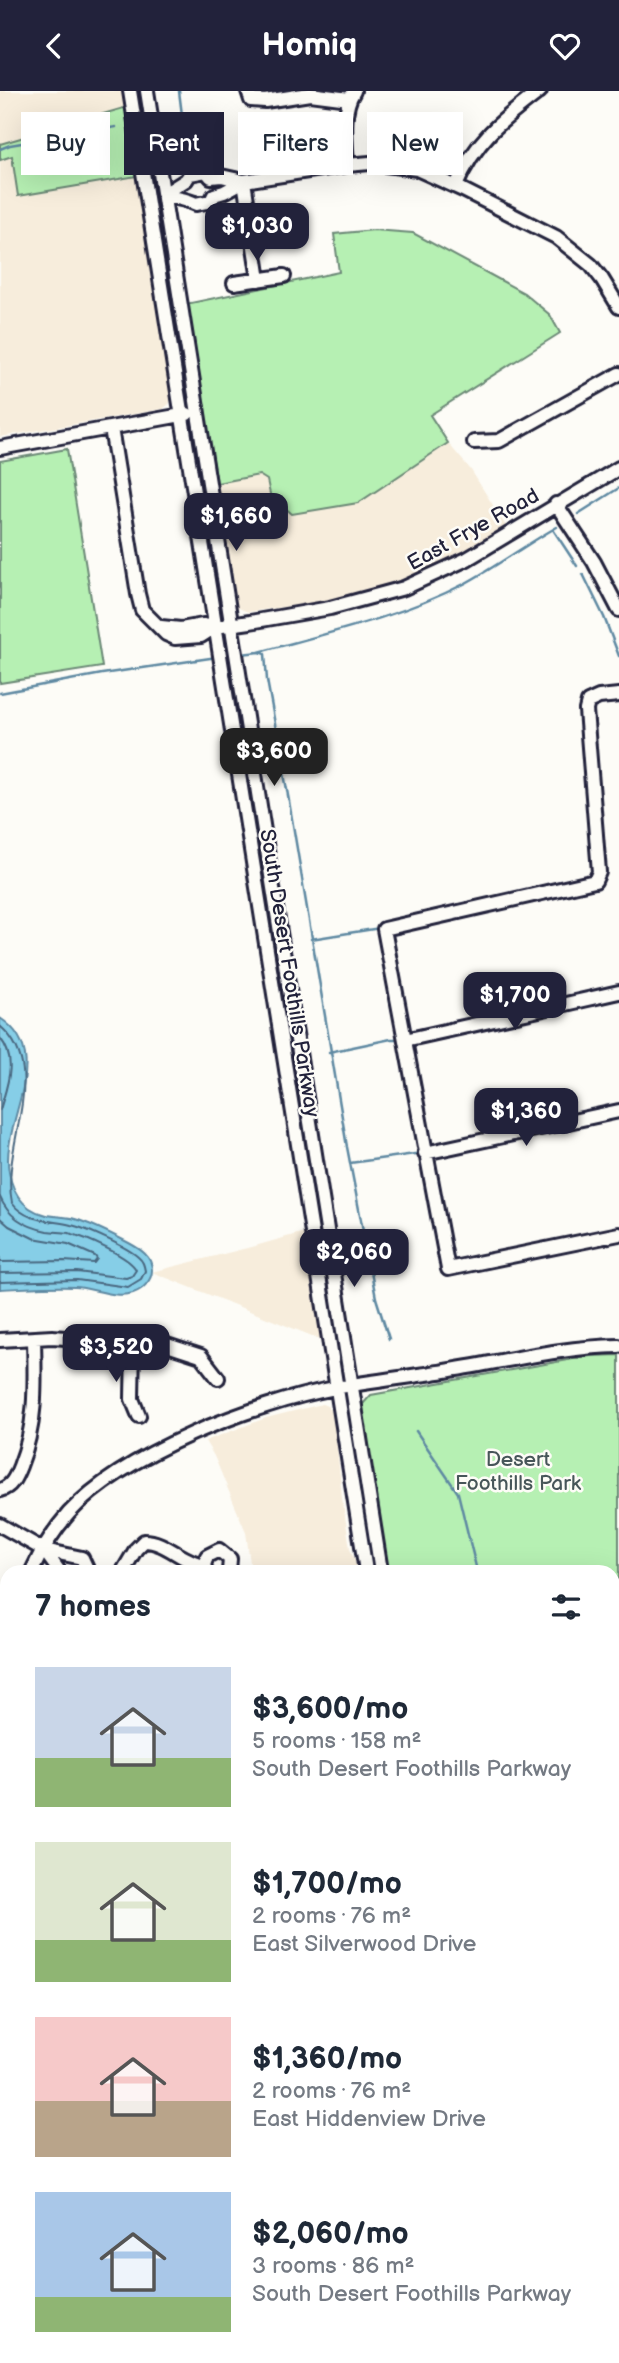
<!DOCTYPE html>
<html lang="en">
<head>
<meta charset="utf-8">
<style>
	body { margin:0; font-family:"Balsamiq Sans",sans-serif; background:#f6f6f7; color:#1f2937; height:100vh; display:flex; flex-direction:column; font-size:26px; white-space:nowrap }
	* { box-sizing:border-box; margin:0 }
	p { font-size:23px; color:#747a83 }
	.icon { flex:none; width:38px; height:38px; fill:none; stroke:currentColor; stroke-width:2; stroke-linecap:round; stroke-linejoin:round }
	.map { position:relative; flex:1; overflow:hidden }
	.drawer { position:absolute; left:0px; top:1474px; width:620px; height:800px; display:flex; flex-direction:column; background:#fff; border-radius:21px 21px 0 0; box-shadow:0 7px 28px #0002 }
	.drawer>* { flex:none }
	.hud { position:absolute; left:21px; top:21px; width:578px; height:63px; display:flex; gap:14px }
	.price { position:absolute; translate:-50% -60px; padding:0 16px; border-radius:14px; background:#22223b; color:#fff; font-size:23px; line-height:46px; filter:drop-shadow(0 2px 4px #0008) }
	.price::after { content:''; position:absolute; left:50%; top:42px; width:21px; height:16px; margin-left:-10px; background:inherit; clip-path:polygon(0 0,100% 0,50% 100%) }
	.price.on { background:#222; color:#fff }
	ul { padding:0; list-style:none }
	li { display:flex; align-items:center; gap:21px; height:175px; padding:0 35px }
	li span { display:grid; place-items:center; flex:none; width:196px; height:140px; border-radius:0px; color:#555 }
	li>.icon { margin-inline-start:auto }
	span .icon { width:84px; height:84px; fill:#fffc; stroke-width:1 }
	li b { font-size:30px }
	h2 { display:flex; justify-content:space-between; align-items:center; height:84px; padding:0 35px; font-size:30px }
	.chip { padding:0 24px; border-radius:0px; background:#fff; box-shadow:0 7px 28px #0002; font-size:24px; line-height:63px }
	.chip.on { background:#22223b; color:#fff }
	header { display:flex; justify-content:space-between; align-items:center; height:91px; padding:0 35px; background:#22223b; color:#fff; font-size:32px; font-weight:700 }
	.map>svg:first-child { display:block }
</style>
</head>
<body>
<header><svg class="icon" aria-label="back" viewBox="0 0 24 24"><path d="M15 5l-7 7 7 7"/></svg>Homiq<svg class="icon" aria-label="heart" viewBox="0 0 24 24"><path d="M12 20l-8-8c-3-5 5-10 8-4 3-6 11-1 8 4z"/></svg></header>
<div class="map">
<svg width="619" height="2272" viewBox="0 0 619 2272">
	<rect width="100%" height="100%" fill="#fdfcf7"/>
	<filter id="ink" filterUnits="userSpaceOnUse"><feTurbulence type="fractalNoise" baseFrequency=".0143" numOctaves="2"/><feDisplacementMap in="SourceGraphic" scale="14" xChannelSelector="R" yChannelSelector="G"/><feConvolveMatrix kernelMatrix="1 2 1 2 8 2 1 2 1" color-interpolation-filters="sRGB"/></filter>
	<g filter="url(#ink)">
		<path fill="#f7eddc" d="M 0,0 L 125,0 L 127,16 L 0,53 Z
			M 12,65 L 18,105 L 137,85 L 172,305 L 169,313 L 163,318 L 0,346 L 0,69 Z
			M 448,352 L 471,379 L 506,435 L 454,467 L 421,483 L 384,495 L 319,511 L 248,521 L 234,515 L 217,392 L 259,384 L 267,389 L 273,417 L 358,412 Z
			M 304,1141 L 322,1249 L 152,1181 L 255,1155 Z
			M 322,1313 L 327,1315 L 334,1323 L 342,1407 L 350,1457 L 359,1480 L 251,1480 L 246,1441 L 214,1365 L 205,1350 L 266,1327 Z
			M 7,1811 L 7,2051 L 0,2036 L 0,1831 Z
			M 612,1925 L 614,1925 L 619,1942 L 619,2022 L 613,2034 Z
			M 197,2266 L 317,2266 L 305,2272 L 201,2272 Z"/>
		<path fill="#b6f0b3" stroke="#6c8977" stroke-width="2" d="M 127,16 L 137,85 L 18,105 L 12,65 L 0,69 L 0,53 Z
			M 374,139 L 413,142 L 524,202 L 550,224 L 560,242 L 430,324 L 448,352 L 358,412 L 292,423 L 283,415 L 273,417 L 267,389 L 259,384 L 217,392 L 186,213 L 339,181 L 334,143 Z
			M 67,358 L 102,576 L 0,592 L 0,370 Z
			M 619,1264 L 619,1888 L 613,1890 L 612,1480 L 387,1480 L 361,1318 L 362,1314 L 371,1304 L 590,1265 Z
			M 619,2022 L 619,2272 L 611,2272 L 608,2266 L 612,2266 L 612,2034 Z"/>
		<path fill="#86cee7" stroke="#5e89a2" stroke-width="2" d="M 0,927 C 57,964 0,1030 9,1081 C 13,1106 28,1123 54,1125 C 61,1126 68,1126 75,1128 C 93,1133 112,1143 129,1152 C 140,1158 152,1165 152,1179 C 152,1189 143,1199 133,1202 C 116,1208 93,1197 75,1196 C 50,1195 25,1197 0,1198 Z"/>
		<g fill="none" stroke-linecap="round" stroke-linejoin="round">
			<path stroke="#4a6780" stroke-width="2" d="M 0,935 C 52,980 0,1055 12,1112 C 26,1131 51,1129 71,1134 C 86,1137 127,1156 138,1166 C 143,1170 144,1174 145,1180 L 141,1188 L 128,1196 L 77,1189 L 0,1191
				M 0,947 C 18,969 7,994 0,1019
				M 0,1106 C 8,1126 27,1136 47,1140 C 55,1141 62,1141 69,1142 C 84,1146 131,1166 136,1179 L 132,1185 L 126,1187 L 77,1181 L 0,1182
				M 0,1127 L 9,1135 L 33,1147 L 68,1153 L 95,1165 L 97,1168 L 94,1172 L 64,1170 L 0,1171"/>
			<path stroke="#5e89a2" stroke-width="2.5" d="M 179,0 L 183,32 L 201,47
				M 168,26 L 182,24
				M 0,58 L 10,54 L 116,36
				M 578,423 L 619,397
				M 554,440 L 577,475
				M 583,483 L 604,526 L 619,565
				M 259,561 C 328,542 400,526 464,493 C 496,476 525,454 557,436
				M 241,563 L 259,561 L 265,563 L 267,589 L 289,710 L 347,1056 L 376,1207 L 389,1248
				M 0,602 L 102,583 L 217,566
				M 311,848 L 380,837
				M 329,961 L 391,948 L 401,948
				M 350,1072 L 422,1062
				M 416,1340 L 458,1402 L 477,1480
				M 612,1800 L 619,1809
				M 612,1826 L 619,1849
				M 612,2055 L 619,2047
				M 612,2219 L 619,2229"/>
			<defs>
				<path id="minor" d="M 130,0 L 366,1480
					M 147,0 L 381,1480
					M 248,0 L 251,9 L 265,10 L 310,3 L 349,8
					M 347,74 C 346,51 341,20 354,0
					M 244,90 L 259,189
					M 456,95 C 475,49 502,29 540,0
					M 164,103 C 175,108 184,107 196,113 L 211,110 L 214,104 L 224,101 L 244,90 L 347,74 L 370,72 L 417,78 L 463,99 L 556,146 L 591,174 L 602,188 L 619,216
					M 164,103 L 186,89 L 190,83 L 206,80 L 211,86 L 221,85 L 244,90
					M 234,192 L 284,185
					M 111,337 L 138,503 L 142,519 L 166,543 L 175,547 L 201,545 L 215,536
					M 474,351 L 499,350 L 619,283
					M 0,357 L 187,323
					M 556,413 L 594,471 L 619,519
					M 161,536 L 181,538 L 203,534 L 215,536 L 250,531 L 330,517 L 404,497 L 467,468 L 619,377
					M 619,604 L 599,606 L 588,611 L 586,619 L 599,781 L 595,790 L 384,838 L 448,1178 L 619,1143
					M 405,949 L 619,901
					M 425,1062 L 619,1020
					M 0,1249 L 52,1246 L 79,1248 L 113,1254 L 164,1253 L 201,1265 L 218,1287
					M 133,1253 L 132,1308 L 139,1325
					M 0,1399 C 12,1396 16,1385 20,1375 C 37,1333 35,1292 34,1248
					M 0,1434 L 44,1459 L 82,1467 L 88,1480
					M 44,1459 L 59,1480
					M 32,1480 C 41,1460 54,1439 69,1422 C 124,1362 255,1312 335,1297 C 372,1290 409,1286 445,1280 C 502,1271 561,1256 619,1255
					M 123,1480 L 136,1458 L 144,1450 C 166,1450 182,1471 204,1474
					M 206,1480 L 204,1474 L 207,1465 L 219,1459 L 230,1468 L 229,1480
					M 0,1605 L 7,1603
					M 0,1727 L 7,1728
					M 0,1807 L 7,1787
					M 81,2266 L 84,2272
					M 583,2266 L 587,2272
					M 604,2266 L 608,2272
					M 0,2270 L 1,2272
					M 436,2272 L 449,2266"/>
				<path id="major" d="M 612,1895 L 619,1894
					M 612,1916 L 619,1915
					M 0,2073 L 7,2069
					M 0,2103 L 7,2099"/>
			</defs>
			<use href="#minor" stroke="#22223b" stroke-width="18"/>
			<use href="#major" stroke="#22223b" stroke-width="21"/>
			<use href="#minor" stroke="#fdfcf7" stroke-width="12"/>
			<use href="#major" stroke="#fdfcf7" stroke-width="16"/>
		</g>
	</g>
	<g text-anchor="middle" stroke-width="5" stroke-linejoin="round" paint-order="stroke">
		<g font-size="21" fill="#22223b" stroke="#fdfcf7">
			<text transform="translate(473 438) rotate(-29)" y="7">East Frye Road</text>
			<text transform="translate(290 882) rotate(81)" y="7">South Desert Foothills Parkway</text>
		</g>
		<g font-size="21" fill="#475659" stroke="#fdfcf7">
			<text x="518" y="1375">Desert<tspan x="518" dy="24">Foothills Park</tspan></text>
		</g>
	</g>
</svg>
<b class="price" style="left:257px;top:172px">$1,030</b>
<b class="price" style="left:236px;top:462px">$1,660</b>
<b class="price on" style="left:274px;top:697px">$3,600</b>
<b class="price" style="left:515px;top:941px">$1,700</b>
<b class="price" style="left:526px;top:1057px">$1,360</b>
<b class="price" style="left:354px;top:1198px">$2,060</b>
<b class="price" style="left:116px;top:1293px">$3,520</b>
<div class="hud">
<a class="chip">Buy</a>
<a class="chip on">Rent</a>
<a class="chip">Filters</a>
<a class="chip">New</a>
</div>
<section class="drawer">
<h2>7 homes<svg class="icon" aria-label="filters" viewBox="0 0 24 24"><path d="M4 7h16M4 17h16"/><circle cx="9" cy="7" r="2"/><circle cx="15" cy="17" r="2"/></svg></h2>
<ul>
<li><span style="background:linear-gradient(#c9d6e8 65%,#8fb573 0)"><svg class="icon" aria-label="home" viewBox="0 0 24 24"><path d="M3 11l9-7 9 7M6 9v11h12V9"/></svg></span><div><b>$3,600/mo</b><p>5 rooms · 158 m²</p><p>South Desert Foothills Parkway</p></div></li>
<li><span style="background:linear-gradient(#dfe7d0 70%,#8fb573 0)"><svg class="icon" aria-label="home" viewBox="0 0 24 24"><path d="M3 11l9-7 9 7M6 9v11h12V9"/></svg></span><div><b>$1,700/mo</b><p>2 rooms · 76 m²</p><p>East Silverwood Drive</p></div></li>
<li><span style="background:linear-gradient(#f6c9c9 60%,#b9a48a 0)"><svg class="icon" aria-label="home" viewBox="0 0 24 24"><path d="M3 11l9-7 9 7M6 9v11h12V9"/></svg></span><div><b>$1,360/mo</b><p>2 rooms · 76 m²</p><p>East Hiddenview Drive</p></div></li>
<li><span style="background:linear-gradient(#a9c7e8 75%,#8fb573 0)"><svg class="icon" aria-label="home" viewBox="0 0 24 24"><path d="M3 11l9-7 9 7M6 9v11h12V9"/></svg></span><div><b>$2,060/mo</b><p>3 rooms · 86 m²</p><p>South Desert Foothills Parkway</p></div></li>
</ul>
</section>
</div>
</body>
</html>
